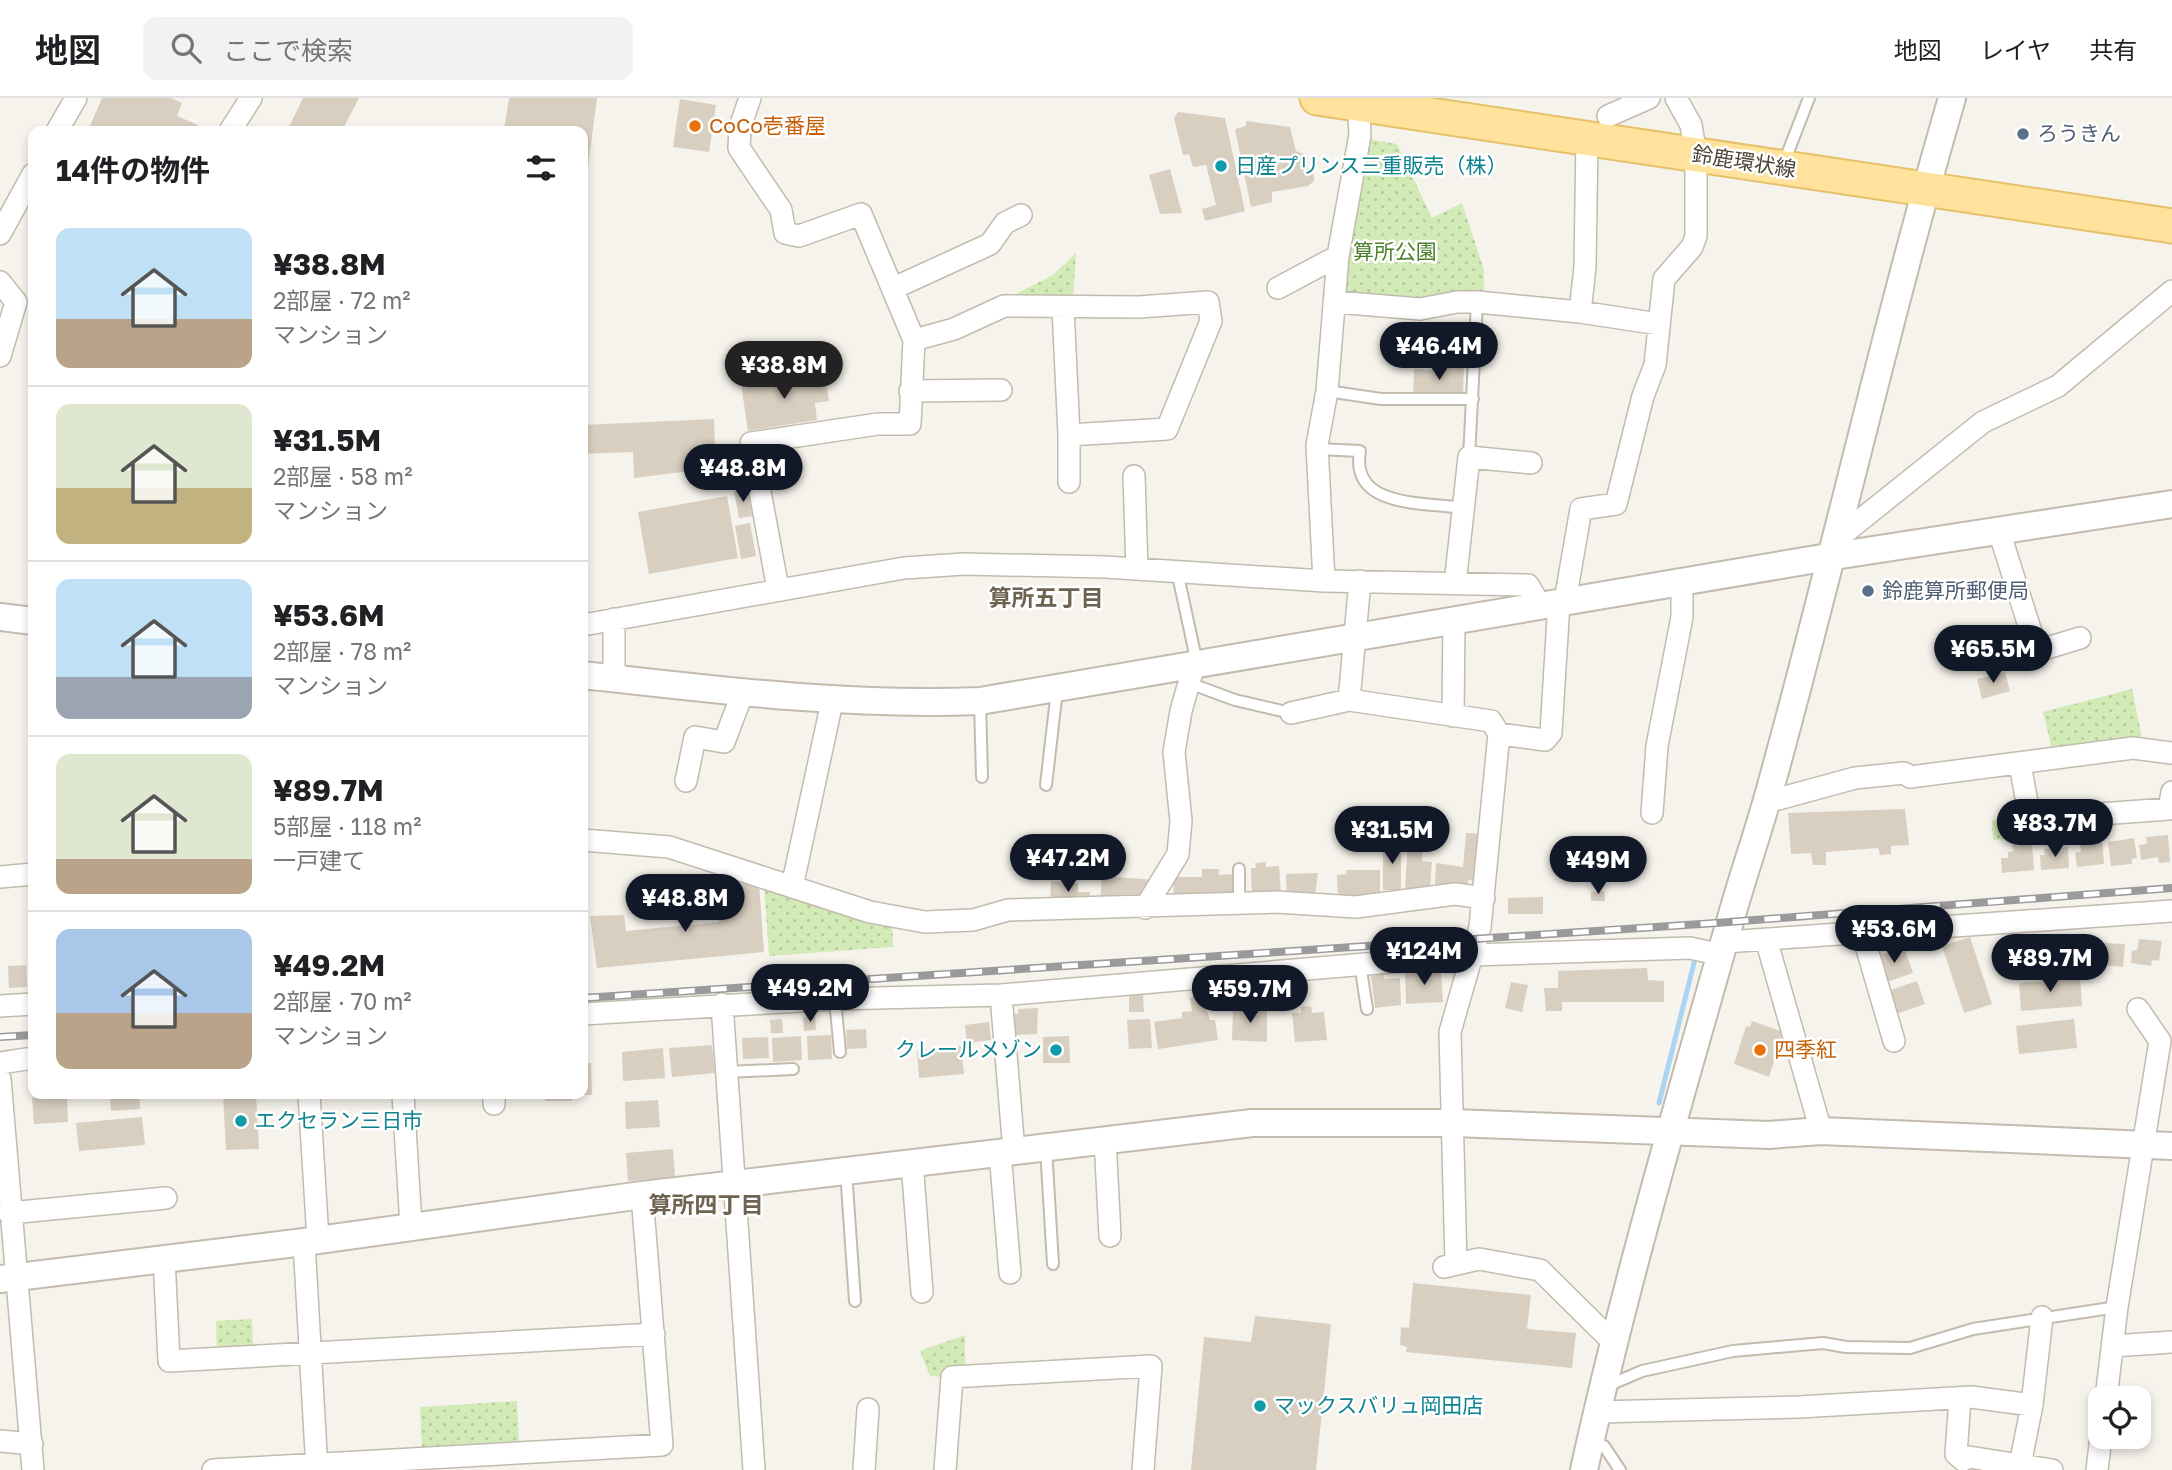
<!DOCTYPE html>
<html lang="ja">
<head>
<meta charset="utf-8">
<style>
	body { margin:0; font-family:"Golos Text","Noto Sans JP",sans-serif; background:#f2f2f2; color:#202124; height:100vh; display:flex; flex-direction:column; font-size:26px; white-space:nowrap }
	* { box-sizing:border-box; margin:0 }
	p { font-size:23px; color:#757577 }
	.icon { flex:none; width:38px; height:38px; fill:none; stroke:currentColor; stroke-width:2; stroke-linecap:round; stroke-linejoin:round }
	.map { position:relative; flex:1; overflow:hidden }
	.drawer { position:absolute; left:28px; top:28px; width:560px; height:973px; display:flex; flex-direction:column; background:#fff; border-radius:14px; box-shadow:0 4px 10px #0003 }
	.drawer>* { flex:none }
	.controls { position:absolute; left:2088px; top:1288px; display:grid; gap:14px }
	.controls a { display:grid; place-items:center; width:63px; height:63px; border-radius:14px; background:#fff; box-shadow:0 4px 10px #0003; font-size:35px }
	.price { position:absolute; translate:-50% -60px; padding:0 16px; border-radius:24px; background:#111827; color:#fff; font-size:23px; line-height:46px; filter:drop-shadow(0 2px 4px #0008) }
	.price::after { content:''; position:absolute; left:50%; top:42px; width:21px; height:16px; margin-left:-10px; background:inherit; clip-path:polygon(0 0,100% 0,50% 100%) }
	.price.on { background:#222; color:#fff }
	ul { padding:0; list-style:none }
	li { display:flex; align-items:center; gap:21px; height:175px; padding:0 28px }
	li+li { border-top:2px solid #e0e0e0 }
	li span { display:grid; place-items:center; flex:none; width:196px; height:140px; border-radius:14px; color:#555 }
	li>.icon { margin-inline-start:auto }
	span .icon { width:84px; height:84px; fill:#fffc; stroke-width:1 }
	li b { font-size:30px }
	h2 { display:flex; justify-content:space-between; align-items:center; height:84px; padding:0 28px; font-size:30px }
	header { display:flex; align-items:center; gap:42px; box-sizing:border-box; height:98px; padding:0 35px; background:#fff; border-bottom:2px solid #e0e0e0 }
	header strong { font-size:33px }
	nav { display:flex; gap:38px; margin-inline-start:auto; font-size:24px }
	.search { width:490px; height:63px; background:#f2f2f2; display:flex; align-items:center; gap:18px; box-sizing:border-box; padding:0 24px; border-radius:14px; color:#757577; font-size:26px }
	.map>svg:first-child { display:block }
</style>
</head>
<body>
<header>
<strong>地図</strong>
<div class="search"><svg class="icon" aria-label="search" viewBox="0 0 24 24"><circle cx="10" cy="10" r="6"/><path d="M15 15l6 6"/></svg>ここで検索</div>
<nav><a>地図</a><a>レイヤ</a><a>共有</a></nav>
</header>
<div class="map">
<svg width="2172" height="1372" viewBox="0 0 2172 1372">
	<defs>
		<pattern id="park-dots" width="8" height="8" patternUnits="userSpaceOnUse" patternTransform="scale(1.75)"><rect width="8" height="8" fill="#d2eab5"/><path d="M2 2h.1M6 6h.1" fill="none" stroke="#b6ca9c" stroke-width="1.8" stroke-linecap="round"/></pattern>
	</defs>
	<rect width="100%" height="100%" fill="#f6f3ec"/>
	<path fill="url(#park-dots)" d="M 1369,41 L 1397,46 L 1432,120 L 1462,105 L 1484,172 L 1484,195 L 1419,207 L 1342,199 L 1343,153 Z
		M 1076,155 L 1073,200 L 1008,200 L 1053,177 Z
		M 2132,591 L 2142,640 L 2052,651 L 2043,614 Z
		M 2017,720 L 2019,740 L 1993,742 L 1992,722 Z
		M 764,785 L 892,826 L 893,849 L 769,858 Z
		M 252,1221 L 253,1251 L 217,1253 L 216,1223 Z
		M 965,1237 L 965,1267 L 945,1270 L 944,1279 L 930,1278 L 920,1253 Z
		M 517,1303 L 519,1344 L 422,1350 L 420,1309 Z"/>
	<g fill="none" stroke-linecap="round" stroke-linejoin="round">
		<path stroke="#a9d4f2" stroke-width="5" d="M 1659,1005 L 1695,861"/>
	</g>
	<path fill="#d8cfc1" d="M 102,0 L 171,0 L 182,5 L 177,18 L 198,27 L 195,33 L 101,33 L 90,28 Z
		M 303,0 L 359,0 L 342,33 L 287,33 Z
		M 509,0 L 597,0 L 587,76 L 583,75 L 583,33 L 504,33 Z
		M 680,1 L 716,7 L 709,54 L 673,49 Z
		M 1178,14 L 1225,20 L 1245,113 L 1205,123 L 1202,111 L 1216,107 L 1206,67 L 1193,69 L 1189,56 L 1183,57 L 1174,20 Z
		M 1246,23 L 1290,29 L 1296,53 L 1304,56 L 1305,69 L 1313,72 L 1314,83 L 1308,88 L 1272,94 L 1272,104 L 1251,109 L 1235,31 L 1246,28 Z
		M 1170,71 L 1182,115 L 1160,116 L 1149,77 Z
		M 1433,268 L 1464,269 L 1463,300 L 1413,298 L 1414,271 L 1433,272 Z
		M 824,274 L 829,303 L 815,305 L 817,322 L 748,333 L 741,286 Z
		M 714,321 L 715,352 L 689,353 L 690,373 L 634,380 L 633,354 L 583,356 L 583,327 Z
		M 747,391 L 752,418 L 739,420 L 734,393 Z
		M 727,398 L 738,460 L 649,476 L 638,414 Z
		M 750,425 L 756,458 L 741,461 L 735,428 Z
		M 2005,574 L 2010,593 L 1982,601 L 1977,581 Z
		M 1905,711 L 1909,747 L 1891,748 L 1891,756 L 1880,757 L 1878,750 L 1826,754 L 1826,767 L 1813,767 L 1811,755 L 1791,756 L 1788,715 Z
		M 1409,723 L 1423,723 L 1422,763 L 1432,764 L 1430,793 L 1405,792 Z
		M 1466,735 L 1485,736 L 1478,783 L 1468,782 L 1467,790 L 1435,786 L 1436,765 L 1463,769 Z
		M 2168,737 L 2170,764 L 2159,765 L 2158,759 L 2141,762 L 2139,747 L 2147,746 L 2146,739 Z
		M 2134,740 L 2137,760 L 2132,761 L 2132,766 L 2111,768 L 2108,744 Z
		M 2102,741 L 2104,766 L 2077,769 L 2075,754 L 2081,754 L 2080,743 Z
		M 1383,743 L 1401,743 L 1401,792 L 1383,792 Z
		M 2032,745 L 2034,772 L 2002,775 L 2001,760 L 2008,760 L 2008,754 L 2014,753 L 2012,747 Z
		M 2068,749 L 2069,770 L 2041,772 L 2040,757 L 2045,757 L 2044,751 Z
		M 1266,764 L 1266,769 L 1279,768 L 1281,797 L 1252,799 L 1251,770 L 1256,770 L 1255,765 Z
		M 1202,771 L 1219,771 L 1219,777 L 1233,776 L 1233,798 L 1174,803 L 1173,779 L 1202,779 Z
		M 1346,772 L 1380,772 L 1380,801 L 1338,803 L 1337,777 L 1346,776 Z
		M 1318,775 L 1315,797 L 1287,799 L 1286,776 Z
		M 1102,778 L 1155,782 L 1140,803 L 1100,805 Z
		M 1051,783 L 1078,785 L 1078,794 L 1090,794 L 1089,807 L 1050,805 Z
		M 759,785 L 764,854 L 597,870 L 590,818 L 624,817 L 626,833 L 719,824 L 716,787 Z
		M 1604,793 L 1605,803 L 1591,803 L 1591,794 Z
		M 1543,799 L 1543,816 L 1508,816 L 1508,800 Z
		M 1970,839 L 1992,906 L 1964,915 L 1942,848 Z
		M 2139,841 L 2162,843 L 2159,863 L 2152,862 L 2151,868 L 2131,865 L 2132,853 L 2137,852 Z
		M 2089,842 L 2091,861 L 2070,862 L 2069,843 Z
		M 2103,845 L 2125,846 L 2123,869 L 2095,866 L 2097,848 L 2103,849 Z
		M 1904,849 L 1913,875 L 1884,885 L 1875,859 Z
		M 33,856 L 33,897 L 31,897 L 29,857 Z
		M 26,867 L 27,889 L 9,890 L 8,868 Z
		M 1647,870 L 1648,882 L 1664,883 L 1664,904 L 1562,904 L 1562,913 L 1546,913 L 1544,890 L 1558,890 L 1558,873 Z
		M 1441,872 L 1443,904 L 1406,906 L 1405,874 Z
		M 1383,876 L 1384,881 L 1400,880 L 1401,907 L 1375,910 L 1371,878 Z
		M 2080,880 L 2082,908 L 2021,913 L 2019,885 Z
		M 1917,883 L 1925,906 L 1896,916 L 1888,893 Z
		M 1511,884 L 1528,887 L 1522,914 L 1505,910 Z
		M 1264,885 L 1285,885 L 1285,904 L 1265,905 Z
		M 1201,896 L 1210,922 L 1215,922 L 1218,942 L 1158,951 L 1154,924 L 1182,920 L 1182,914 L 1192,913 L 1190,900 Z
		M 1129,897 L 1143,897 L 1144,914 L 1129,914 Z
		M 1253,908 L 1267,908 L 1267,944 L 1232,942 L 1233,912 L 1253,912 Z
		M 1311,908 L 1312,915 L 1324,914 L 1327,942 L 1295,944 L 1292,915 L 1301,915 L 1301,909 Z
		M 1038,910 L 1037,936 L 1015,937 L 1013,916 L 1018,916 L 1018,911 Z
		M 815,918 L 816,932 L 804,933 L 803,919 Z
		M 782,921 L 783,935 L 771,935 L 770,922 Z
		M 1150,921 L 1152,950 L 1129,951 L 1127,922 Z
		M 2074,921 L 2077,950 L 2019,956 L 2016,928 Z
		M 1752,923 L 1783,934 L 1769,979 L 1734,966 L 1746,928 L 1750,929 Z
		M 989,924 L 991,942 L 967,945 L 965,927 Z
		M 866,931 L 867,950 L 847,951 L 846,932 Z
		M 831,937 L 832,961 L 808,962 L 807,938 Z
		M 801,938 L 802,962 L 773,964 L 772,940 Z
		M 1069,938 L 1070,965 L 1043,965 L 1043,939 Z
		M 768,939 L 769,960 L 743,961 L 742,940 Z
		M 712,947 L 715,975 L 672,979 L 669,950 Z
		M 961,948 L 964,976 L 919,980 L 917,953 Z
		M 663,950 L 665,980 L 623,983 L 622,954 Z
		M 583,965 L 591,965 L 592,997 L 583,997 Z
		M 110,996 L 139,996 L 140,1011 L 111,1013 Z
		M 223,996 L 256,996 L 259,1051 L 226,1052 Z
		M 545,996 L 572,996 L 572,1003 L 545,1003 Z
		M 67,998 L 68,1024 L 34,1026 L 32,1000 Z
		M 658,1002 L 660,1029 L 626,1031 L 625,1004 Z
		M 142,1019 L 145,1047 L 79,1053 L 76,1025 Z
		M 673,1051 L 675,1079 L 628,1083 L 626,1055 Z
		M 1413,1185 L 1531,1197 L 1527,1231 L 1576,1235 L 1572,1270 L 1406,1254 L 1407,1249 L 1400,1247 L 1401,1229 L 1409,1230 Z
		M 1255,1218 L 1331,1226 L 1316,1372 L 1191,1372 L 1204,1239 L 1251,1244 Z"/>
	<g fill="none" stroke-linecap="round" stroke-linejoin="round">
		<defs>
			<path id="service" d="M 1783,67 L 1809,0
				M 1327,293 L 1381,301 L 1473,301
				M 1317,351 L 1360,353 C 1350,410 1423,404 1463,410
				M 1469,359 L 1477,204
				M 1177,473 L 1195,556 L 1194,567
				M 1189,585 L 1235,602 L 1291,615
				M 980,603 L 982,679
				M 1046,687 L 1057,592
				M 1239,806 L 1239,771
				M 1360,866 L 1367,911
				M 835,901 L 840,954
				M 727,974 L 793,971
				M 1046,1050 L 1053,1166
				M 846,1073 L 855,1203
				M 1605,1289 L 1642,1273 L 1733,1253 L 1823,1245 L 1846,1249 L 1910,1250 L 1973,1231 L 2117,1209
				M 1590,1344 L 1604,1348 L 1620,1372"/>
			<path id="minor" d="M 750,0 L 740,29 L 739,50 L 781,112 L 785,135 L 799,138 L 861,116 L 914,242 L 910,326 L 878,326 L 751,345 L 778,491
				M 1608,18 L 1649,0
				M 57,33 L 76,0
				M 230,33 L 251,0
				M 0,136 L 33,76
				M 0,184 L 16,204 L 0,258
				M 894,190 L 990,146 L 1005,125 L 1021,117
				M 1278,190 L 1338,158
				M 1336,204 L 1420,211 L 1457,204 L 1477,204 L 1580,214 L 1659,226
				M 1580,214 L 1585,169 L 1587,41
				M 914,242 L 954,231 L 1004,208 L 1139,209 L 1208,204 L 1211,223 L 1167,331 L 1069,337 L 1063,210
				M 910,293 L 1001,292
				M 1134,378 L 1137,471
				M 1069,384 L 1069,337
				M 1999,433 L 2037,553 L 2080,540
				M 1838,440 L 1983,324 L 2058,288 L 2172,193
				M 1324,483 L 1317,347 L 1327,293 L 1338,158 L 1360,37 L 1358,0
				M 1455,486 L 1469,359 L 1531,365
				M 1565,503 L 1581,411 L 1616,406 L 1643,298 L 1655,267 L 1664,181 L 1692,149 L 1696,138 L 1696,57 L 1691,27 L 1676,0
				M 583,527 L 904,470 L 964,466 L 1105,469 L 1324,483 L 1528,487 L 1540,507
				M 614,580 L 614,521
				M 1349,602 L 1360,483
				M 1291,615 L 1349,602 L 1491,623 L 1499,636
				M 1453,618 L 1454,522
				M 2020,666 L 2030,721 L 2169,711 L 2172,694
				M 686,683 L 695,639 L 724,644 L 743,594
				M 1767,704 L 1855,680 L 1904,675 L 1910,679 L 2133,650 L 2172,655
				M 1652,715 L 1657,648 L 1682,519 L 1682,484
				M 583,742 L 669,749 L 870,814 L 925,824 L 973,822 L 1008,812 L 1277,804 L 1356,809 L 1455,796 L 1484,800
				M 0,779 L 33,776
				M 792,789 L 832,604
				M 1145,810 L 1178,756 L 1181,723 L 1174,654 L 1181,613 L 1194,567
				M 1862,834 L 1894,943
				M 1766,841 L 1821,1033
				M 1725,844 L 2172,813
				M 1001,897 L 1014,1053
				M 722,906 L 754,1372
				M 0,908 L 33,906
				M 583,916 L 835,901 L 1001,897 L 1472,857 L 1690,850 L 1722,857
				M 0,965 L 33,960
				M 0,981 L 33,1372
				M 309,996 L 318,1141
				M 403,996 L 411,1128
				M 494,996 L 494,1006
				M 1105,1041 L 1110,1138
				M 1000,1054 L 1010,1175
				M 912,1064 L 922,1194
				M 9,1115 L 166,1100
				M 304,1144 L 317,1372
				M 164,1160 L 169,1263 L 654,1236
				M 1456,1166 L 1450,934 L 1480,829 L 1499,636 L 1545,642 L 1551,635 L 1559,504
				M 1444,1169 L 1479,1161 L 1540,1172 L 1613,1244
				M 2113,1248 L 2172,1244
				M 1960,1300 L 1956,1356 L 1963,1362 L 1969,1359 L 2020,1367
				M 2106,1300 L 2117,1209 L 2160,943 L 2138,911
				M 2032,1307 L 2042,1219
				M 1597,1314 L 1799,1309 L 1971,1299 L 2032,1307 L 2020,1367 L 2052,1372
				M 0,1343 L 32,1346
				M 213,1372 L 662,1347 L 642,1097
				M 864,1372 L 868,1311
				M 945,1372 L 952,1279 L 1151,1268 L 1143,1372
				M 2097,1372 L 2101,1339"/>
			<path id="tertiary" d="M 0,519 L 33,523
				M 583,577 C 717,592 844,608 980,603 L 1834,458 L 2172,406
				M 0,1181 L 304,1144 L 642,1097 L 1252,1025 L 1453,1025 L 1769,1037 L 1821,1033 L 2172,1048
				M 1584,1372 C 1625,1186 1679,1003 1731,820 C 1744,774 1760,729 1772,684 C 1835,456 1886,226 1952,0"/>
			<path id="primary" d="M 1317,0 L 2172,128"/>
		</defs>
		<use href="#service" stroke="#c2bbae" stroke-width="14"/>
		<use href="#minor" stroke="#c2bbae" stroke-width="24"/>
		<use href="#tertiary" stroke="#c2bbae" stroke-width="30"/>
		<use href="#primary" stroke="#e6c16a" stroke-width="37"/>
		<use href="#service" stroke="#fff" stroke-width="10"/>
		<use href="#minor" stroke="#fff" stroke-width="21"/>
		<use href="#tertiary" stroke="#fff" stroke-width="26"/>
		<use href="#primary" stroke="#ffe39c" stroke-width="33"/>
		<defs>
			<path id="rail" d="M 583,900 L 1716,825 L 2172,790
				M 0,939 L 33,937"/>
		</defs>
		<use href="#rail" stroke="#9a9a9a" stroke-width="8"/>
		<use href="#rail" stroke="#fff" stroke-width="5" stroke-dasharray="16" stroke-linecap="butt"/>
	</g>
	<g fill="#e8710a" stroke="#fff" stroke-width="2.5">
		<circle cx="695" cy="28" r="7"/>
		<circle cx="1760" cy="952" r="7"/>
	</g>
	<g fill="#5c6f8a" stroke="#fff" stroke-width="2.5">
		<circle cx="2023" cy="36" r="7"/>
		<circle cx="1868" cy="493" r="7"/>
	</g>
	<g fill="#0f9aa8" stroke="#fff" stroke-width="2.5">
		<circle cx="1221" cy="68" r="7"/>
		<circle cx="1056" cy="952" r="7"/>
		<circle cx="241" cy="1023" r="7"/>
		<circle cx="1260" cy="1308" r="7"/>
	</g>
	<g text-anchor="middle" stroke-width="5" stroke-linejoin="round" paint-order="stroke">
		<g font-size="21" fill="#c56008" stroke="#fff" text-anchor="start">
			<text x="709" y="35">CoCo壱番屋</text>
			<text x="1774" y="959">四季紅</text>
		</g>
		<g font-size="21" fill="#4e5e75" stroke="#fff" text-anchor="start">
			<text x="2037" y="43">ろうきん</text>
			<text x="1882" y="500">鈴鹿算所郵便局</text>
		</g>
		<g font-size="21" fill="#4b4439" stroke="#fff">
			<text transform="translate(1744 64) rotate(9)" y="7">鈴鹿環状線</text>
		</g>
		<g font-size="21" fill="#0d838f" stroke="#fff" text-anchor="start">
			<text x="1235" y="75">日産プリンス三重販売（株）</text>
			<text x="1042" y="959" text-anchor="end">クレールメゾン</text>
			<text x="255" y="1030">エクセラン三日市</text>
			<text x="1274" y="1315">マックスバリュ岡田店</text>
		</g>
		<g font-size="21" fill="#4a7f2a" stroke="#fff">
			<text x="1395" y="161">算所公園</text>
		</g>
		<g font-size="23" font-weight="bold" fill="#6e6250" stroke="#fff">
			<text x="1046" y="508">算所五丁目</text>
			<text x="706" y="1115">算所四丁目</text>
		</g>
	</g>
</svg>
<div class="controls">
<a><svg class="icon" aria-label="locate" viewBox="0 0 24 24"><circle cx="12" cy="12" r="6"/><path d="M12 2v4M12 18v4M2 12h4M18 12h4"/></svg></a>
</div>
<b class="price" style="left:1439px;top:284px">¥46.4M</b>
<b class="price on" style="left:784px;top:303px">¥38.8M</b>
<b class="price" style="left:743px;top:406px">¥48.8M</b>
<b class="price" style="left:1993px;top:587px">¥65.5M</b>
<b class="price" style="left:2055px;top:761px">¥83.7M</b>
<b class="price" style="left:1392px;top:768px">¥31.5M</b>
<b class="price" style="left:1068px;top:796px">¥47.2M</b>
<b class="price" style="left:1598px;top:798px">¥49M</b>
<b class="price" style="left:685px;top:836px">¥48.8M</b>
<b class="price" style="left:1894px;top:867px">¥53.6M</b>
<b class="price" style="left:1424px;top:889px">¥124M</b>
<b class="price" style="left:2050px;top:896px">¥89.7M</b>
<b class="price" style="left:810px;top:926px">¥49.2M</b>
<b class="price" style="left:1250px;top:927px">¥59.7M</b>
<section class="drawer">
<h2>14件の物件<svg class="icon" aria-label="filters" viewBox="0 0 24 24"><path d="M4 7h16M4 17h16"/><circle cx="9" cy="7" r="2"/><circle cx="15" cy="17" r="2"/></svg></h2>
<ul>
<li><span style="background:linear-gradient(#bfe0f5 65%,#b9a48a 0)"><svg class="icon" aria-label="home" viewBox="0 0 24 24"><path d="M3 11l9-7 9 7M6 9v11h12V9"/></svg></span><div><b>¥38.8M</b><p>2部屋 · 72 m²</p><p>マンション</p></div></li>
<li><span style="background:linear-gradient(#dfe7d0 60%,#c2b280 0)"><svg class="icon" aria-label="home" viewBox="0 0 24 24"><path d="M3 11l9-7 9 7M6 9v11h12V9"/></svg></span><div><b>¥31.5M</b><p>2部屋 · 58 m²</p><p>マンション</p></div></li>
<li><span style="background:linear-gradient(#bfe0f5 70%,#9aa5b1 0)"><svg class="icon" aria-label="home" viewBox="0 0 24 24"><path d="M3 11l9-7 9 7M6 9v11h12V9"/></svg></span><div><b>¥53.6M</b><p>2部屋 · 78 m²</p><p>マンション</p></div></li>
<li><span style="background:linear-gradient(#dfe7d0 75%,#b9a48a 0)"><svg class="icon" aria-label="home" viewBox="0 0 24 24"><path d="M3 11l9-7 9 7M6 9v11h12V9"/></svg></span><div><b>¥89.7M</b><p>5部屋 · 118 m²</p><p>一戸建て</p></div></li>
<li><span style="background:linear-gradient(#a9c7e8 60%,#b9a48a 0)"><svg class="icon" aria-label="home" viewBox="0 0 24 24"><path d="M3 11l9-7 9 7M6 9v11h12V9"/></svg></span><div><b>¥49.2M</b><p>2部屋 · 70 m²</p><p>マンション</p></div></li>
</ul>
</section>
</div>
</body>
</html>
